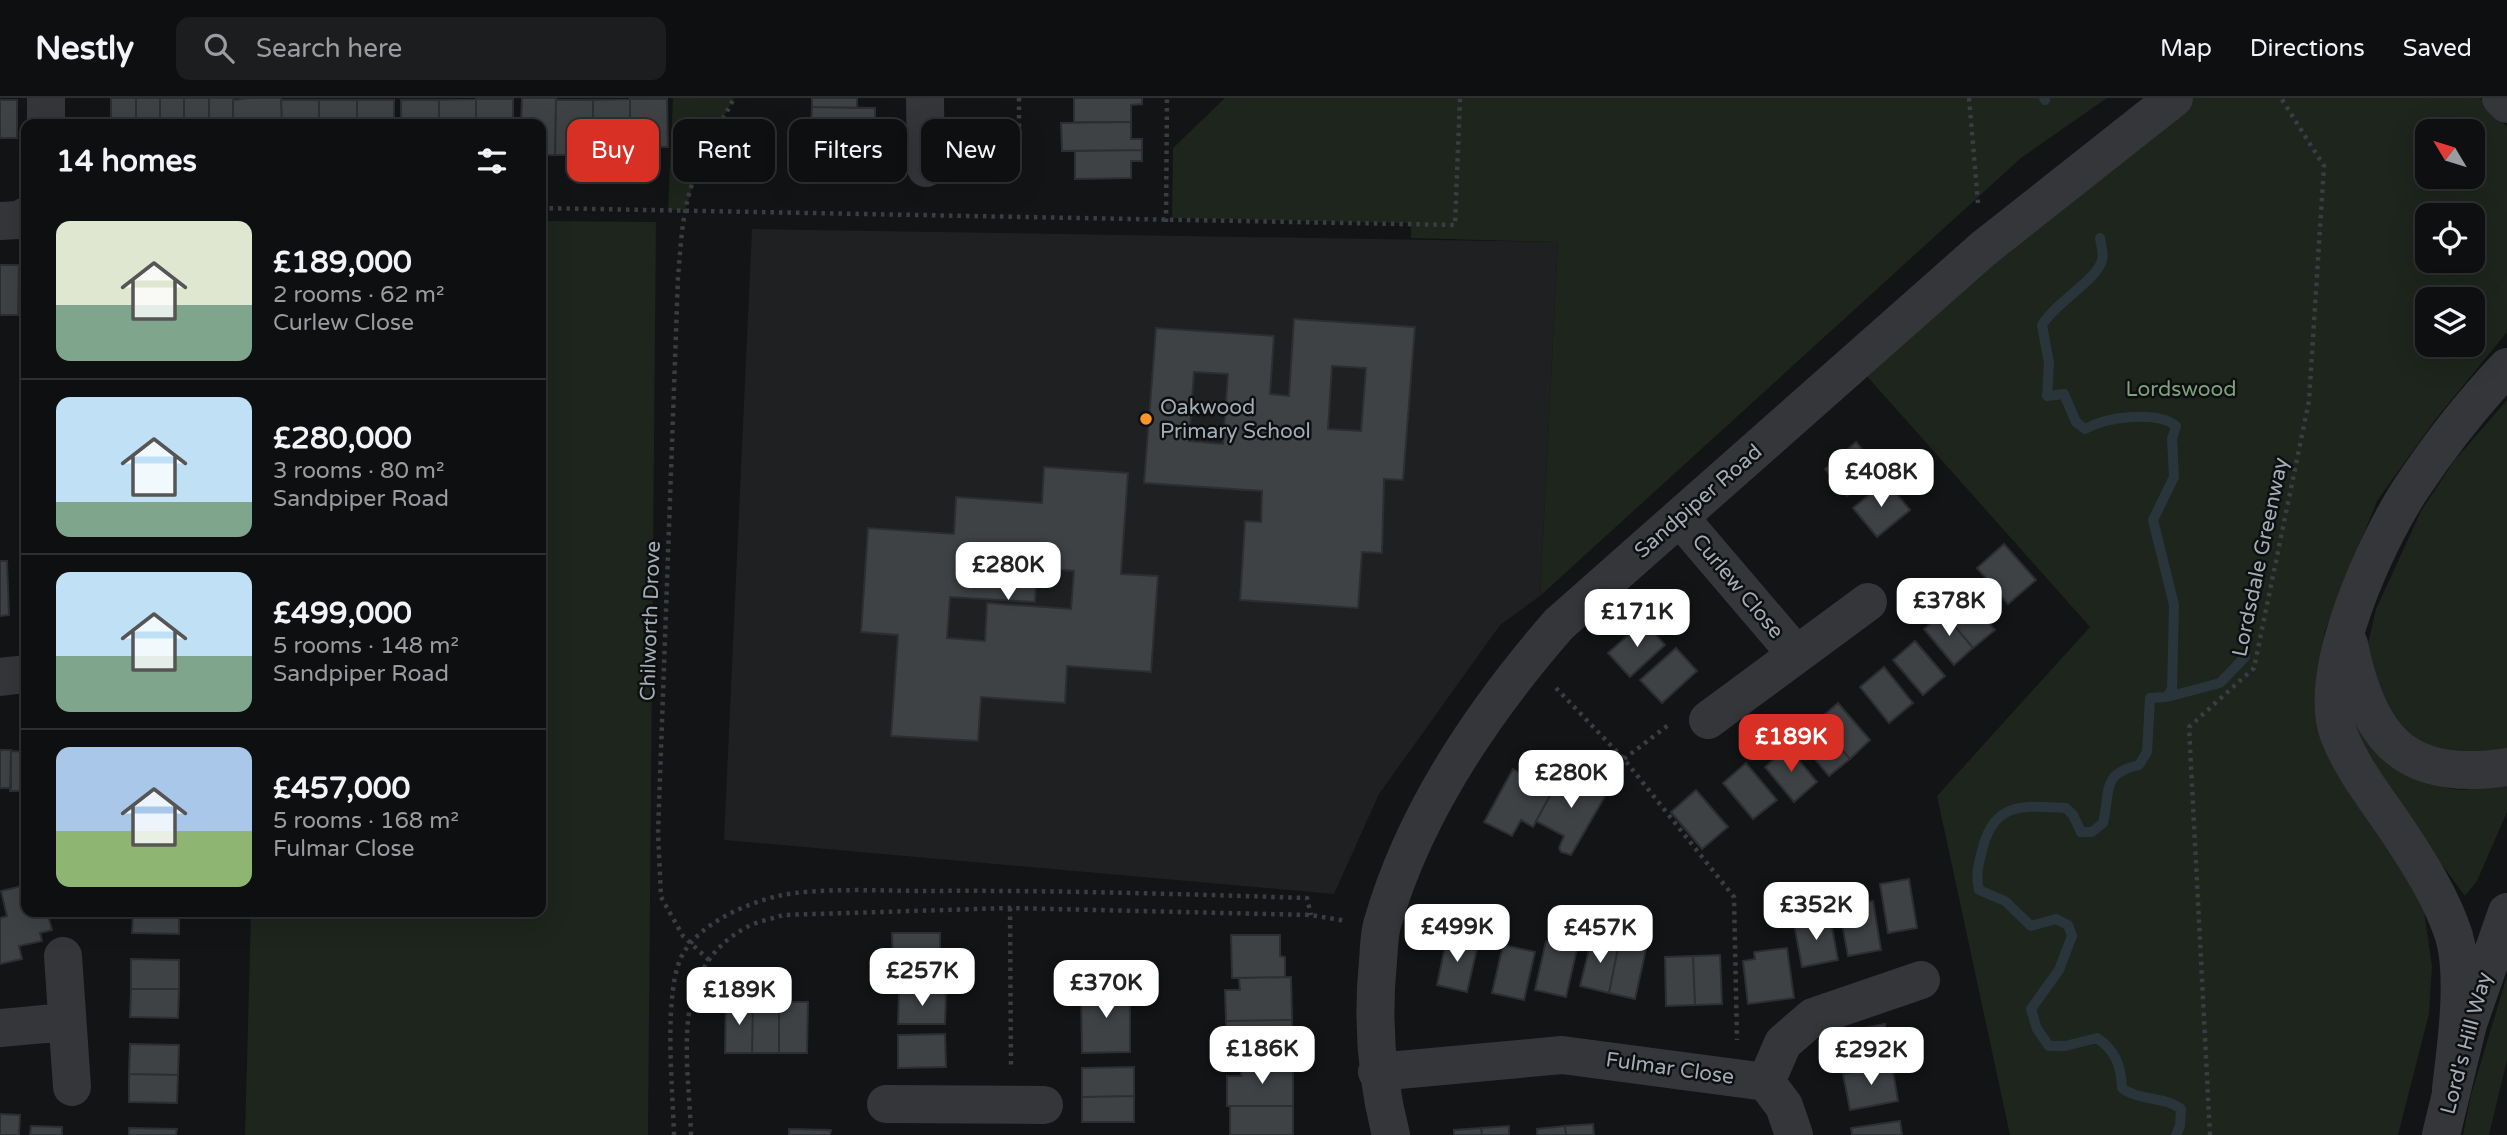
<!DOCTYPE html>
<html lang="en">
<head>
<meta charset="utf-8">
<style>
	body { margin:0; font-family:"Varela Round",sans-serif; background:#1c1d1e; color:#f1f3f6; height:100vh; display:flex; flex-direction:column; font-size:26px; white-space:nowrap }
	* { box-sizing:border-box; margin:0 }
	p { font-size:23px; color:#9b9c9f }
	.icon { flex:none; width:38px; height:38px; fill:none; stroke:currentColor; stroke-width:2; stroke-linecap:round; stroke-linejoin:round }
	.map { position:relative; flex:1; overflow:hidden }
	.details { position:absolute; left:21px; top:21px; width:525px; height:798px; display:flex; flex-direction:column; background:#0e0f10; border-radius:14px; box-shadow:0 7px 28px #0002,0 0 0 2px #2e2f30 }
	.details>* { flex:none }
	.guide { position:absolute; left:567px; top:21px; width:665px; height:63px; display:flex; gap:14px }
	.needle { width:46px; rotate:308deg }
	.fabs { position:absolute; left:2415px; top:21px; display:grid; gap:14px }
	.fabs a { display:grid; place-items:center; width:70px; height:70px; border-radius:14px; background:#0e0f10; box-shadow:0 7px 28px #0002,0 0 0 2px #2e2f30; font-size:35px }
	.price { position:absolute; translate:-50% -60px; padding:0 16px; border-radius:14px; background:#fff; color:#222; font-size:23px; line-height:46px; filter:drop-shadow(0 2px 4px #0008) }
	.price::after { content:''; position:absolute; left:50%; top:42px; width:21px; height:16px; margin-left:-10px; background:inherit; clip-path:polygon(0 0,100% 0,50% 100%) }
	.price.selected { background:#d93025; color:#fff }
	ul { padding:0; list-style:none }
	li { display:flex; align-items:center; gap:21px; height:175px; padding:0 35px }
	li+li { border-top:2px solid #2e2f30 }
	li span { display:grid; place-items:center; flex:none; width:196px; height:140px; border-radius:14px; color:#555 }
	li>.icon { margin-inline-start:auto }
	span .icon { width:84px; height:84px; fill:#fffc; stroke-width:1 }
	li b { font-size:30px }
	h2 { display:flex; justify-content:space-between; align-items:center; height:84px; padding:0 35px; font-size:30px }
	.chip { padding:0 24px; border-radius:14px; background:#0e0f10; box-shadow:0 7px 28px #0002,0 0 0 2px #2e2f30; font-size:24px; line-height:63px }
	.chip.selected { background:#d93025; color:#fff }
	header { display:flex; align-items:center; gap:42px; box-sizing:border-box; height:98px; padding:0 35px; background:#0e0f10; border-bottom:2px solid #2e2f30 }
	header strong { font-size:33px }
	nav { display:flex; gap:38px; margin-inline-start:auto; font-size:24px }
	.search { width:490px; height:63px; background:#1c1d1e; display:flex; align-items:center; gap:18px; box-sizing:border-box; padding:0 24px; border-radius:14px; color:#9b9c9f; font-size:26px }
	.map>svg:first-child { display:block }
</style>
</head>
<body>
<header>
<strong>Nestly</strong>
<div class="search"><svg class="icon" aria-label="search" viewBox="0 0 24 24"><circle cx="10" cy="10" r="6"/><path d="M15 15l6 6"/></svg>Search here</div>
<nav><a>Map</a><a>Directions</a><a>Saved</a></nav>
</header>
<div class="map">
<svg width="2507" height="1037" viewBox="0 0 2507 1037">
	<rect width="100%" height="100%" fill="#131415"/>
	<path fill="#1f2022" d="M 752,131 L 1558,144 L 1540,498 L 1500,527 L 1379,696 L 1334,796 L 724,742 Z"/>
	<path fill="#1d251d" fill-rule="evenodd" d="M 673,0 L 734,0 L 705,52 L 685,112 L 668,112 Z
		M 1225,0 L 2107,0 L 2021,60 L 1540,498 L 1558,144 L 1411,140 L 1411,125 L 1172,120 L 1173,50 Z
		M 2193,0 L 2480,0 L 2507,29 L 2507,234 L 2435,322 L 2377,403 L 2325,533 L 2319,570 L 2423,806 L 2432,868 L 2429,916 L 2398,1037 L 2010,1037 L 1937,698 L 2090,529 L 1865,276 L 2089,70 ZM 2427,33 L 2473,33 L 2473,79 L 2427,79 ZM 2427,117 L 2473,117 L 2473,163 L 2427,163 ZM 2427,201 L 2473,201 L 2473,247 L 2427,247 Z
		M 541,123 L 656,124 L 648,1037 L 245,1037 L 251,814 L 541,814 Z
		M 2507,302 L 2507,655 L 2486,660 L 2423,649 L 2390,620 L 2366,554 L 2376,511 L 2421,413 L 2454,363 Z
		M 2358,627 C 2387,652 2414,684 2452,691 C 2471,694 2489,686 2507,687 L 2507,714 L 2477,783 L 2465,798 L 2388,693 L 2351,635 Z
		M 2507,878 L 2507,962 L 2489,1037 L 2463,1037 L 2471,997 Z"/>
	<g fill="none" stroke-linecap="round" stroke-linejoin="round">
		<path stroke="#29353a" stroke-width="10" d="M 2044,0 L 2045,2
			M 2100,140 C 2101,147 2104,156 2102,162 C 2098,181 2055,205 2042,227 L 2049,265 L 2047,298 L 2064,296 L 2076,324 L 2085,331 C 2106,319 2157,312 2176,328 L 2172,341 L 2174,379 L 2153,422 L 2174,507 L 2172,591 L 2167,599 L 2150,600 L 2147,654 L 2139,667 C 2100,676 2111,693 2103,725 L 2092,734 L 2081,734 L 2073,717 L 2066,710 C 2025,708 1995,703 1983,749 C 1979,764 1975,776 1979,792 L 2005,803 L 2031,828 L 2056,821 L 2068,827 L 2072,838 L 2059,872 L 2031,911 L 2037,931 L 2049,948 L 2065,948 L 2097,940 C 2115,952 2121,967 2122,990 C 2139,1003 2164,998 2181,1011 L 2180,1028 L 2176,1037
			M 2167,599 L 2220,585 L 2245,559"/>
	</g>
	<path fill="#3f4245" stroke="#2d2e31" stroke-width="2" fill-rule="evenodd" d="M 111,0 L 136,0 L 136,26 L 111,26 Z
		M 136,0 L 160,0 L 160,26 L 136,26 Z
		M 160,0 L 184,0 L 184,26 L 160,26 Z
		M 184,0 L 209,0 L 209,26 L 184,26 Z
		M 209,0 L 233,0 L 233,26 L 209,26 Z
		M 250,0 L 281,0 L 282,26 L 233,26 L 233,2 Z
		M 522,0 L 556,0 L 555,57 L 541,57 L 541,26 L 521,26 Z
		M 812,0 L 857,0 L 857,10 L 812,9 Z
		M 1074,0 L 1142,0 L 1142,6 L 1131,7 L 1131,24 L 1074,24 Z
		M 476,1 L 476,26 L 439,26 L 439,2 Z
		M 476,1 L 513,1 L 513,26 L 476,26 Z
		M 630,1 L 630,57 L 618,57 L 618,50 L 593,50 L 593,2 Z
		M 630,1 L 667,1 L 668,49 L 643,49 L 643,57 L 630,57 Z
		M 0,2 L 17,2 L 17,40 L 0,40 Z
		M 281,2 L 319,2 L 319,26 L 282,26 Z
		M 319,2 L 357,2 L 357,26 L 319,26 Z
		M 357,2 L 394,2 L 394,26 L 357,26 Z
		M 401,2 L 439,2 L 439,26 L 401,26 Z
		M 556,2 L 593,2 L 593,50 L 568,50 L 568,57 L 555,57 Z
		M 812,9 L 875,10 L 875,45 L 804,44 L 804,29 L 811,29 Z
		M 1131,24 L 1131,41 L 1142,41 L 1142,52 L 1062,53 L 1061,25 Z
		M 804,44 L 857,45 L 856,80 L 811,79 L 811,59 L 803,59 Z
		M 1142,52 L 1142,63 L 1131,63 L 1131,80 L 1075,81 L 1075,53 Z
		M 0,167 L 19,167 L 18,217 L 0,217 Z
		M 19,167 L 26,167 L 26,217 L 18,217 Z
		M 1294,221 L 1415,229 L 1403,382 L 1384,381 L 1382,455 L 1362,454 L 1358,510 L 1240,502 L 1245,423 L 1261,424 L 1262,393 L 1144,385 L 1156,230 L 1274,238 L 1270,296 L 1289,298 ZM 1332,268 L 1366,270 L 1361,333 L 1328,331 ZM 1194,274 L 1228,276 L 1223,346 L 1189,343 Z
		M 1856,344 L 1879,371 L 1847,398 L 1825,371 Z
		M 1044,369 L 1128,375 L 1121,476 L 1158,478 L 1151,574 L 1067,568 L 1065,605 L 981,599 L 978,643 L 891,638 L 898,537 L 861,534 L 868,430 L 954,436 L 956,399 L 1042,405 ZM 1037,470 L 1074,473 L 1071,511 L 987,505 L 985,543 L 947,540 L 950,499 L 1035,504 Z
		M 1886,383 L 1910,412 L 1877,439 L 1853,410 Z
		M 2004,446 L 2036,482 L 2008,506 L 1977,470 Z
		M 0,463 L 7,463 L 9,517 L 0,518 Z
		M 1963,496 L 1995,532 L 1973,550 L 1943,514 Z
		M 1943,514 L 1973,550 L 1954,567 L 1924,531 Z
		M 1644,523 L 1665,547 L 1630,579 L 1608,555 Z
		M 1915,543 L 1945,578 L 1923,597 L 1893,562 Z
		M 1676,550 L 1697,573 L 1662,605 L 1640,582 Z
		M 1884,569 L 1913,605 L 1889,625 L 1860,589 Z
		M 1838,605 L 1870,642 L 1850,661 L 1817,623 Z
		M 1817,623 L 1850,661 L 1829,678 L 1797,640 Z
		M 1788,649 L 1817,684 L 1794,704 L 1765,669 Z
		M 0,652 L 11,652 L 11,690 L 0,690 Z
		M 11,653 L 26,654 L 26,693 L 10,693 Z
		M 1746,665 L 1777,702 L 1753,721 L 1723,685 Z
		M 1513,671 L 1531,681 L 1534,675 L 1556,687 L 1533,729 L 1521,722 L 1512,738 L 1484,724 Z
		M 1561,677 L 1608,693 L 1571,757 L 1561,754 L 1559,750 L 1564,738 L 1536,723 Z
		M 1696,692 L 1728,729 L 1702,751 L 1671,714 Z
		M 1909,781 L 1917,830 L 1888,835 L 1880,786 Z
		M 26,787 L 26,814 L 47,814 L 52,832 L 40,835 L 42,843 L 19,848 L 22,861 L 0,866 L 0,820 L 7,818 L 1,793 Z
		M 1873,803 L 1881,852 L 1848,858 L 1839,809 Z
		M 133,814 L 179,814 L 179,836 L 132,835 Z
		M 1830,819 L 1838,862 L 1802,869 L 1794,826 Z
		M 892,835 L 940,835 L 940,868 L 893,868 Z
		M 1231,837 L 1280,837 L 1280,858 L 1285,859 L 1285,879 L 1232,880 Z
		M 1447,839 L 1478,846 L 1467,894 L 1437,887 Z
		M 1592,840 L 1619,845 L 1609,895 L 1580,888 Z
		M 1546,843 L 1577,851 L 1566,899 L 1535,892 Z
		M 1619,845 L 1646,851 L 1635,901 L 1609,895 Z
		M 1503,847 L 1535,854 L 1524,902 L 1492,895 Z
		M 1787,850 L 1794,900 L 1748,906 L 1743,863 L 1755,861 L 1754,854 Z
		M 1720,857 L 1722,906 L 1695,907 L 1693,858 Z
		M 1693,858 L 1695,907 L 1666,908 L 1665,859 Z
		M 131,861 L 179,862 L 179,891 L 131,891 Z
		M 1291,879 L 1292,922 L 1226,923 L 1225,892 L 1240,892 L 1239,880 Z
		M 1081,890 L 1130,890 L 1130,954 L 1082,955 Z
		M 131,891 L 179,891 L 178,920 L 130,919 Z
		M 899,894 L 946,895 L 945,926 L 898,926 Z
		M 726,903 L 753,904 L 752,955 L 725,955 Z
		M 753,904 L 779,904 L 779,955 L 752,955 Z
		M 779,904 L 808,904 L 807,955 L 779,955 Z
		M 1292,922 L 1293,965 L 1241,966 L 1240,953 L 1226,953 L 1226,923 Z
		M 1885,926 L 1891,959 L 1843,967 L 1837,935 Z
		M 945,936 L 946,969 L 898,970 L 898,937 Z
		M 130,946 L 179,947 L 178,977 L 129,976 Z
		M 1293,965 L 1293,1008 L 1227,1008 L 1227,978 L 1241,978 L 1241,966 Z
		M 1892,967 L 1898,1003 L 1850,1012 L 1843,976 Z
		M 1134,969 L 1134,998 L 1082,999 L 1082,970 Z
		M 129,976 L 178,977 L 177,1005 L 129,1004 Z
		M 1134,998 L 1134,1024 L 1082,1024 L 1082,999 Z
		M 1230,1008 L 1293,1008 L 1293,1037 L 1230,1037 Z
		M 0,1016 L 20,1017 L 19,1037 L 0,1037 Z
		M 1900,1023 L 1902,1037 L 1852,1037 L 1851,1030 Z
		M 1593,1026 L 1594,1037 L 1566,1037 L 1565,1028 Z
		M 31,1028 L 62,1029 L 62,1037 L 30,1037 Z
		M 1509,1028 L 1509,1037 L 1482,1037 L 1481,1030 Z
		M 1565,1028 L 1566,1037 L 1537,1037 L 1537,1031 Z
		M 129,1030 L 177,1031 L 176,1037 L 129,1037 Z
		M 1481,1030 L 1482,1037 L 1454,1037 L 1454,1032 Z
		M 789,1031 L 831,1032 L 830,1037 L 789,1037 Z"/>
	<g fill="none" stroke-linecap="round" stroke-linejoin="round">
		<path stroke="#3a3d42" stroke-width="4.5" stroke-dasharray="3.5 5" stroke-linecap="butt" d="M 1019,0 L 1019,77
			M 1969,0 L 1978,105
			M 541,110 L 1455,127 L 1460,0
			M 1166,124 L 1167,0
			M 1556,590 L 1624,661 L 1734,799 L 1737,942
			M 1624,661 L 1671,625
			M 1010,810 L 1011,970
			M 709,862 L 683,838 L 661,799 L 658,735 L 678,179 C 680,157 681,135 685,114 C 692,72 715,37 734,0
			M 674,1037 C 673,993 662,889 684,854 C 703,824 745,806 778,798 C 818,789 884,793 926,793 C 1053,792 1180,796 1307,800 L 1311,817
			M 691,1037 C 689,962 667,872 747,829 C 758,823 772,821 783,817 L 1010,810 L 1311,817 L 1346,823
			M 2210,1037 L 2189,629 L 2254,570 L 2309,303 L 2324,68 L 2281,0"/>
		<path stroke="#34363a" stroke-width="38" d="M 925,0 L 926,70
			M 2501,0 L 2507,6
			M 46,26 L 46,0
			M 0,123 L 19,122 L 26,118
			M 1680,420 L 1796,556
			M 2349,546 C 2368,641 2405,685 2507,669
			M 0,579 L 26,576
			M 1708,622 L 1868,504
			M 63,858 L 72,989
			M 0,930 L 66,924
			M 1377,974 L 1562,957 L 1766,984
			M 1766,984 L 1783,945 L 1813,919 L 1921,882
			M 1766,984 L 1784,1008 L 1794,1037
			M 2451,991 C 2456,949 2466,879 2454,838 C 2442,801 2421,768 2400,736 C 2379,704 2353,673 2339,637 C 2315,575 2377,442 2412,389 C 2440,347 2472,306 2507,269
			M 886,1006 L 1044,1007
			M 1391,1037 C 1376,979 1372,923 1378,863 C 1379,851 1379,838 1382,827 C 1414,714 1483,613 1559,526 L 1983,151 L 2174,0
			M 2441,1037 L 2468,926 L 2507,814"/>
	</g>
	<circle fill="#f99427" stroke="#0e0f10" stroke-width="2.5" cx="1146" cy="321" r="7"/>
	<g text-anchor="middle" stroke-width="5" stroke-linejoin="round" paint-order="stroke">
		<g font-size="21" fill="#7ea27b" stroke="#0e0f10">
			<text x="2181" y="298">Lordswood</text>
		</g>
		<g font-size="21" fill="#a4adb6" stroke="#0e0f10" text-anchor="start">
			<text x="1160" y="316">Oakwood<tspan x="1160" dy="24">Primary School</tspan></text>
		</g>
		<g font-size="21" fill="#a4adb6" stroke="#0e0f10">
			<text transform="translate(1698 403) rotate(-41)" y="7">Sandpiper Road</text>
			<text transform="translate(2260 459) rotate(-78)" y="7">Lordsdale Greenway</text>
			<text transform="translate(1738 488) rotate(50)" y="7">Curlew Close</text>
			<text transform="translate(650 523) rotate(-88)" y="7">Chilworth Drove</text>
			<text transform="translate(2466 945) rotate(-75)" y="7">Lord's Hill Way</text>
			<text transform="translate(1670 970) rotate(8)" y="7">Fulmar Close</text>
		</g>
	</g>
</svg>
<div class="fabs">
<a><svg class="needle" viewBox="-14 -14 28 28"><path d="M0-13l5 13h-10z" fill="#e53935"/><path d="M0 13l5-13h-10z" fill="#9b9c9f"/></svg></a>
<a><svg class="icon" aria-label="locate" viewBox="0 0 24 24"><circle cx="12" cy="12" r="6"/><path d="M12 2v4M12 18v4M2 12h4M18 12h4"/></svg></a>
<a><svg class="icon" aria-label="layers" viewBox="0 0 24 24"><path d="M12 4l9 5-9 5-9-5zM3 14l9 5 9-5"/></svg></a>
</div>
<b class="price" style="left:1881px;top:411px">£408K</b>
<b class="price" style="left:1008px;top:504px">£280K</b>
<b class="price" style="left:1949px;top:540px">£378K</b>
<b class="price" style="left:1637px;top:551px">£171K</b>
<b class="price selected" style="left:1791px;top:676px">£189K</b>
<b class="price" style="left:1571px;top:712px">£280K</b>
<b class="price" style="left:1816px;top:844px">£352K</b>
<b class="price" style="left:1457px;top:866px">£499K</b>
<b class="price" style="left:1600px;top:867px">£457K</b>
<b class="price" style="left:922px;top:910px">£257K</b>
<b class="price" style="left:1106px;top:922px">£370K</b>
<b class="price" style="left:739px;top:929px">£189K</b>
<b class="price" style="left:1262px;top:988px">£186K</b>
<b class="price" style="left:1871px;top:989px">£292K</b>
<div class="guide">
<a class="chip selected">Buy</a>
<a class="chip">Rent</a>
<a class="chip">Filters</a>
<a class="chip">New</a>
</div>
<section class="details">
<h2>14 homes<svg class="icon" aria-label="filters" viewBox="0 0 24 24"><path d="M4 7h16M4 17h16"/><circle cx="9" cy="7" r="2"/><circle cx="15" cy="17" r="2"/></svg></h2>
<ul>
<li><span style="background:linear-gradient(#dfe7d0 60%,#7fa58c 0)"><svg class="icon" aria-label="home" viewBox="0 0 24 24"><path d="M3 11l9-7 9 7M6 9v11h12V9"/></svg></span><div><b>£189,000</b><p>2 rooms · 62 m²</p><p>Curlew Close</p></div></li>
<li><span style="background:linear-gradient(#bfe0f5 75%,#7fa58c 0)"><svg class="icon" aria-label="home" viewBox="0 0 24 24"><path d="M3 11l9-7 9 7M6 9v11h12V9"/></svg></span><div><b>£280,000</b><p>3 rooms · 80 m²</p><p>Sandpiper Road</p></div></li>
<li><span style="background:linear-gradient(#bfe0f5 60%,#7fa58c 0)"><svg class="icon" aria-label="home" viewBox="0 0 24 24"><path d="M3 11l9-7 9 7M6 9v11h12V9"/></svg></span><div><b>£499,000</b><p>5 rooms · 148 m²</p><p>Sandpiper Road</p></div></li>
<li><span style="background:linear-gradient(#a9c7e8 60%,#8fb573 0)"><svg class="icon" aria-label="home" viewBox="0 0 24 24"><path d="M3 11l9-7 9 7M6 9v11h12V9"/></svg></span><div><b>£457,000</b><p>5 rooms · 168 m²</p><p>Fulmar Close</p></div></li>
</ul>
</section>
</div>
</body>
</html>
